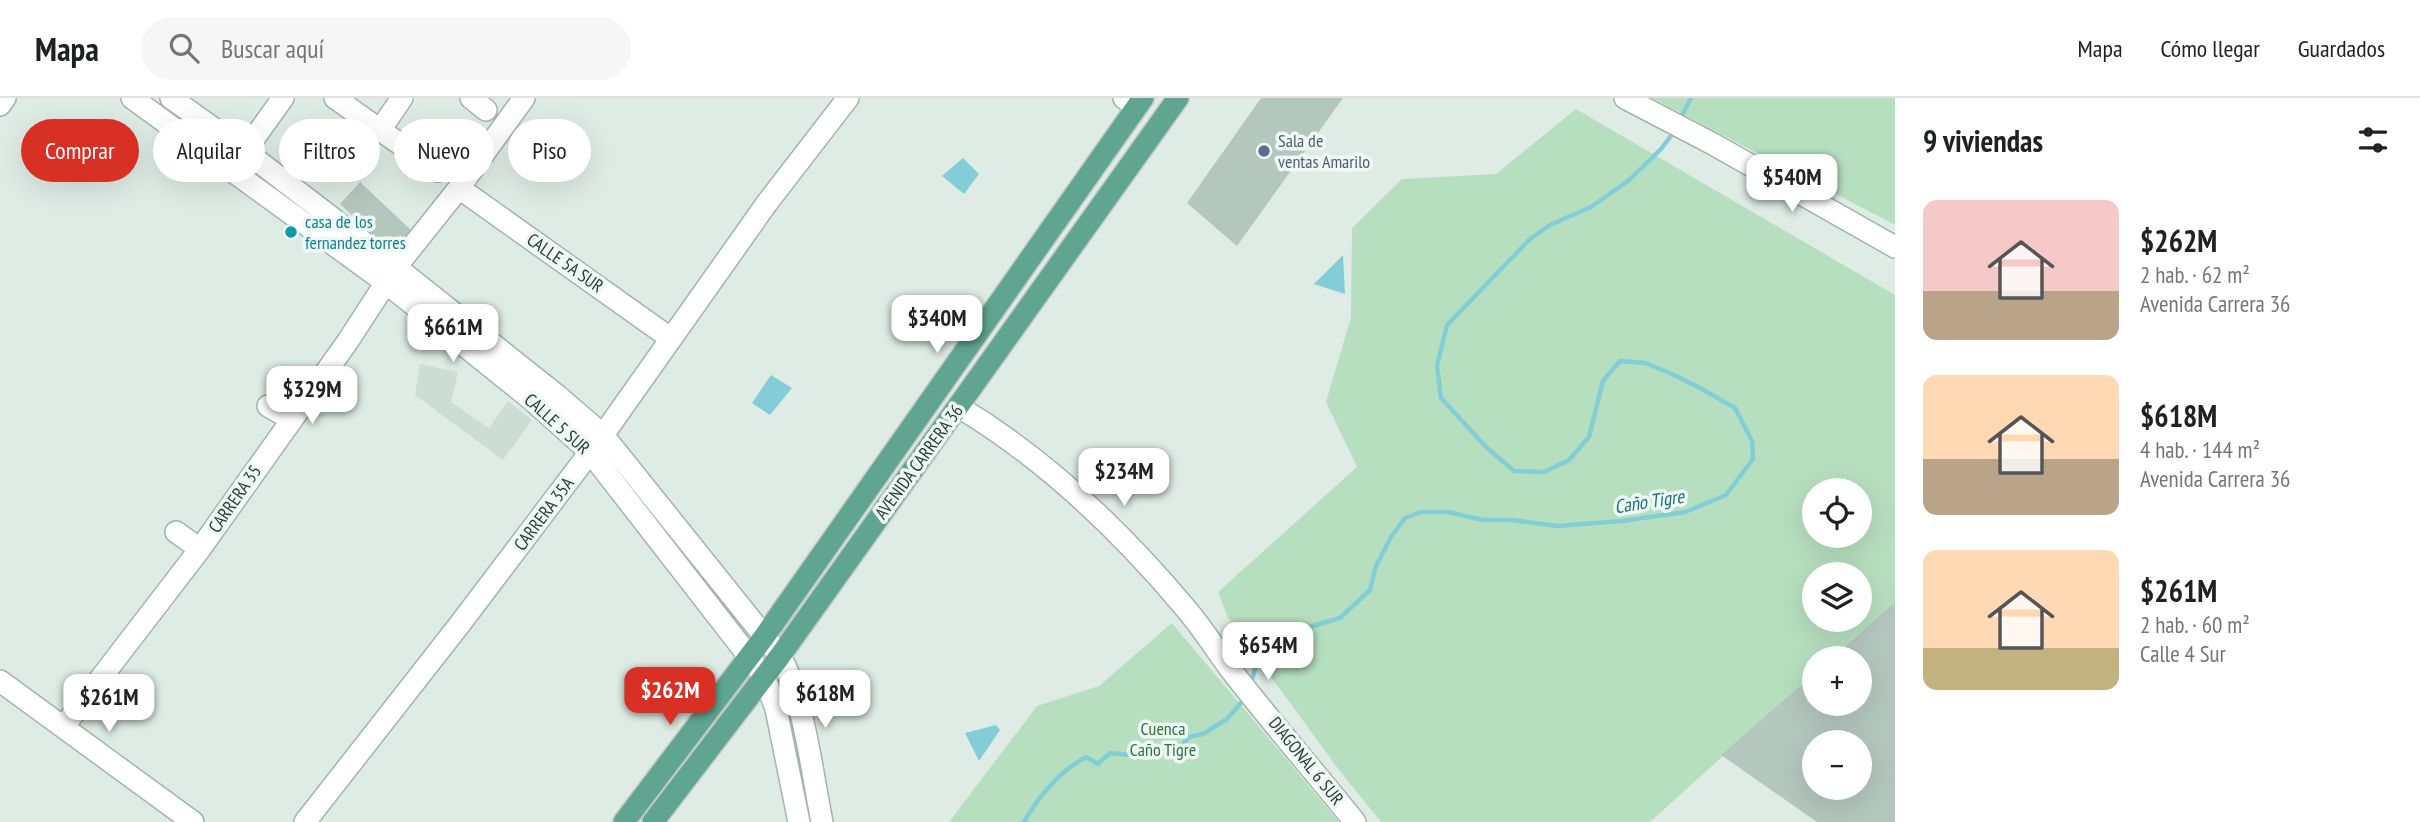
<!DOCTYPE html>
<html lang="es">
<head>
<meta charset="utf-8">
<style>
	body { margin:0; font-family:"PT Sans Narrow",sans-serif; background:#f6f6f6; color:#202124; height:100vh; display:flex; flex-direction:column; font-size:26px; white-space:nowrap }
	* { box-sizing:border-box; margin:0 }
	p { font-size:23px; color:#757577 }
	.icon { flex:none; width:38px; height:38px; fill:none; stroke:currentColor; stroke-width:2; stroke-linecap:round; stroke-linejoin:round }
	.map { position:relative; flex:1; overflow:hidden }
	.sheet { display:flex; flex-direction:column; background:#fff; width:525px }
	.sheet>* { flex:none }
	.hud { position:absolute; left:21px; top:21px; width:665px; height:63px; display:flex; gap:14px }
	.controls { position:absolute; left:1802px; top:380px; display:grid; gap:14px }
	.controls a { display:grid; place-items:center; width:70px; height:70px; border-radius:50%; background:#fff; box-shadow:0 7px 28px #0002; font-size:35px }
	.price { position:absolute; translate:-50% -60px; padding:0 16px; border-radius:14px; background:#fff; color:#222; font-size:23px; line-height:46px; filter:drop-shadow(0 2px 4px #0008) }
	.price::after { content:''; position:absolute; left:50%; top:42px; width:21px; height:16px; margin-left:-10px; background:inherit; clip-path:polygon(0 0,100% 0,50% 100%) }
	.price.selected { background:#d93025; color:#fff }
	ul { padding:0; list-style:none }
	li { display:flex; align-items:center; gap:21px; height:175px; padding:0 28px }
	li span { display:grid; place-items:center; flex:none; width:196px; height:140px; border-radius:14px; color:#555 }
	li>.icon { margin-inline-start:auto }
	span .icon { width:84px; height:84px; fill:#fffc; stroke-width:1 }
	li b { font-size:30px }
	h2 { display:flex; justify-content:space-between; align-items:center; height:84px; padding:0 28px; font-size:30px }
	.chip { padding:0 24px; border-radius:32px; background:#fff; box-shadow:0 7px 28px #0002; font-size:24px; line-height:63px }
	.chip.selected { background:#d93025; color:#fff }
	header { display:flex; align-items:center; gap:42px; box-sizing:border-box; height:98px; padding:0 35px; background:#fff; border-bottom:2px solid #e0e0e0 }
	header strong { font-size:33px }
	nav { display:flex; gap:38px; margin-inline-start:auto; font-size:24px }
	.search { width:490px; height:63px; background:#f6f6f6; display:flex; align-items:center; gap:18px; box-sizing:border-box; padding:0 24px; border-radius:38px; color:#757577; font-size:26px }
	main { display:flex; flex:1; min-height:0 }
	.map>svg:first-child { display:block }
</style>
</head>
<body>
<header>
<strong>Mapa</strong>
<div class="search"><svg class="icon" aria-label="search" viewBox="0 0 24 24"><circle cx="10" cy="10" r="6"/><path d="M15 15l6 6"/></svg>Buscar aquí</div>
<nav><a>Mapa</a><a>Cómo llegar</a><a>Guardados</a></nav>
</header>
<main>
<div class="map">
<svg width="1895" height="724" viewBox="0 0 1895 724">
	<rect width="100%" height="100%" fill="#dfece5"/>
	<path fill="#cddcd4" d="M 420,266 L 458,274 L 451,304 L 489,330 L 508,303 L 532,322 L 503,362 L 415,297 Z"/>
	<path fill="#b6dfbf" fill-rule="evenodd" d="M 1652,0 L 1895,0 L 1895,127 Z
		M 1576,11 L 1895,197 L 1895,504 L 1832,560 L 1815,560 L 1815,575 L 1650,724 L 1381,724 L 1339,672 L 1228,520 L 1218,494 L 1357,369 L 1326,304 L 1351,219 L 1352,130 L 1402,81 L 1496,76 ZM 1815,392 L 1860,392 L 1860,438 L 1815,438 ZM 1815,476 L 1860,476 L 1860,522 L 1815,522 Z
		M 1172,525 L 1339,724 L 949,724 L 1037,608 L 1099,588 Z"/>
	<path fill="#82cdd6" d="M 963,60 L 979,76 L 964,96 L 942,78 Z
		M 1343,157 L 1345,196 L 1314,186 Z
		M 771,277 L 792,290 L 770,317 L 752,305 Z
		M 996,627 L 1000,632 L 979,663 L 965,635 Z"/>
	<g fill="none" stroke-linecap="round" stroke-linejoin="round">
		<path stroke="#82cdd6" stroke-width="4.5" d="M 1679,23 L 1691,0
			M 1250,588 L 1261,551 L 1282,537 L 1340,520 L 1370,492 L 1376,468 L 1391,439 L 1405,420 L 1421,414 L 1448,414 L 1483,422 L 1512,422 L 1557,428 L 1622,423 L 1685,414 L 1726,397 L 1753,361 L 1752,343 L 1735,310 L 1700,290 L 1670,275 L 1645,265 L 1620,263 L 1603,283 L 1589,339 L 1569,362 L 1544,374 L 1514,373 L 1486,349 L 1441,300 L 1437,268 L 1447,227 L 1530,141 L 1550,127 L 1591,109 L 1628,83 L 1661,51 L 1674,34
			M 1024,724 C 1038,699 1060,673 1086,659 L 1098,666 L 1110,655 L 1130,657 L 1182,647 L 1189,639 L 1203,636 L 1227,621 L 1246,599"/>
	</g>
	<path fill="#b4c7be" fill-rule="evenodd" d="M 1261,0 L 1343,0 L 1237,148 L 1187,105 Z
		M 360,84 L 413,134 L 405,142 L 400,137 L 388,150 L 340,106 Z
		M 1895,504 L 1895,724 L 1817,724 L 1721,657 L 1815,575 L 1815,606 L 1860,606 L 1860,560 L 1832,560 ZM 1815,644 L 1860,644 L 1860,690 L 1815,690 Z"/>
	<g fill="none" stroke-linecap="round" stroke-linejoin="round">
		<defs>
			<path id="minor" d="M 132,0 L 385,184 L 532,302 L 590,354 L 764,578 L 776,611 L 799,724
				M 171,0 L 245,53 L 396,169 L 559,299 L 603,337 L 780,558 C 804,600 812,675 822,724
				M 335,0 L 438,73
				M 471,0 L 486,12
				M 1124,0 L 1136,9
				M 1625,0 L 1713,46 L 1895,149
				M 0,7 L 5,0
				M 380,32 L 402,0
				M 245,53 L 283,0
				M 459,90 L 670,240
				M 268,308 L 291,321
				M 959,309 C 1047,362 1121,433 1187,512 C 1203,531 1216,552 1231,572 C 1271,624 1314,673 1355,724
				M 176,434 L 200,451
				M 0,583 L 193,724
				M 64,628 L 200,451 L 348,243 L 396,169 L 459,90 L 524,0
				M 305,724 L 460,526 L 603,337 L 767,105 L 848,0"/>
			<path id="major" d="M 624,724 L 764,539 L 1143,0
				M 653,724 L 780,558 L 1178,0"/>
		</defs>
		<use href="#minor" stroke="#a2b4ac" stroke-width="24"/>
		<use href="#major" stroke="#c0c9c6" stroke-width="24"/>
		<use href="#minor" stroke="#fff" stroke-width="21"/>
		<use href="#major" stroke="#60a590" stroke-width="21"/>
	</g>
	<circle fill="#5c6f8a" stroke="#f0f8f3" stroke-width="2.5" cx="1264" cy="53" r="7"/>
	<circle fill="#0f9aa8" stroke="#f0f8f3" stroke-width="2.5" cx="291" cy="134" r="7"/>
	<g text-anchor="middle" stroke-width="7" stroke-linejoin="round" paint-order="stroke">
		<g font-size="18" fill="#4e5e75" stroke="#f0f8f3" text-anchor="start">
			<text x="1278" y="49">Sala de<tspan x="1278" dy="21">ventas Amarilo</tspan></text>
		</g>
		<g font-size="18" fill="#0d838f" stroke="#f0f8f3" text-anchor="start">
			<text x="305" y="130">casa de los<tspan x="305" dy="21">fernandez torres</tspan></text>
		</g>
		<g font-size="18" fill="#1f3d34" stroke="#f0f8f3">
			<text transform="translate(565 165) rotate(35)" y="6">CALLE 5A SUR</text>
			<text transform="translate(557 326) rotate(42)" y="6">CALLE 5 SUR</text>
			<text transform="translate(919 364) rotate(-54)" y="6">AVENIDA CARRERA 36</text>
			<text transform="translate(235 401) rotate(-55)" y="6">CARRERA 35</text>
			<text transform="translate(544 416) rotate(-53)" y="6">CARRERA 35A</text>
			<text transform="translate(1306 663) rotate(51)" y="6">DIAGONAL 6 SUR</text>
		</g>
		<g font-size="18" fill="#267742" stroke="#f0f8f3">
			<text x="1163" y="637">Cuenca<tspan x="1163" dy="21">Caño Tigre</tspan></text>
		</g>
		<g font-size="19" font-style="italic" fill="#14717d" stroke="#f0f8f3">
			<text transform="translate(1649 403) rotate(-9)" y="7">Caño Tigre</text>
		</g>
	</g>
</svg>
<div class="controls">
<a><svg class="icon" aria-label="locate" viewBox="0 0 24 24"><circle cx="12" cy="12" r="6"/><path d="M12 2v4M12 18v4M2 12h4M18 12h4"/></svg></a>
<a><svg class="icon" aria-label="layers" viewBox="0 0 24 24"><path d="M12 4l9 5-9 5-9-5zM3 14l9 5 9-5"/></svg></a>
<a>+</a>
<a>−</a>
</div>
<b class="price" style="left:1792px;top:116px">$540M</b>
<b class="price" style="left:937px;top:257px">$340M</b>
<b class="price" style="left:453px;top:266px">$661M</b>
<b class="price" style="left:312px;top:328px">$329M</b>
<b class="price" style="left:1124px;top:410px">$234M</b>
<b class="price" style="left:1268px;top:584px">$654M</b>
<b class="price selected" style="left:670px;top:629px">$262M</b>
<b class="price" style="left:825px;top:632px">$618M</b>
<b class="price" style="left:109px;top:636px">$261M</b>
<div class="hud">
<a class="chip selected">Comprar</a>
<a class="chip">Alquilar</a>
<a class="chip">Filtros</a>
<a class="chip">Nuevo</a>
<a class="chip">Piso</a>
</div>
</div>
<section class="sheet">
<h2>9 viviendas<svg class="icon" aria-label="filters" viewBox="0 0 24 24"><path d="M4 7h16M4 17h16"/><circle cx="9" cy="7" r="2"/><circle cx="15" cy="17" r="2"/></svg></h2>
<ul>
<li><span style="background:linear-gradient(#f6c9c9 65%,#b9a48a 0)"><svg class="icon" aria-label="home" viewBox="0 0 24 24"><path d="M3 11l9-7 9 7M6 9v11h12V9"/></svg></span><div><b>$262M</b><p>2 hab. · 62 m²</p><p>Avenida Carrera 36</p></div></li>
<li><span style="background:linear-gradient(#ffd9b3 60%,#b9a48a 0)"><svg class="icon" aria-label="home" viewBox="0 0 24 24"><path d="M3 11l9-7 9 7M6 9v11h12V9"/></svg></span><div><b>$618M</b><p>4 hab. · 144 m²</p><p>Avenida Carrera 36</p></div></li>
<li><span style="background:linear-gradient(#ffd9b3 70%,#c2b280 0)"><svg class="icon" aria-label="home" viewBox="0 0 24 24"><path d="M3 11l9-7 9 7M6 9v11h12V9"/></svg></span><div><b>$261M</b><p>2 hab. · 60 m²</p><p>Calle 4 Sur</p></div></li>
</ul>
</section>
</main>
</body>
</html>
